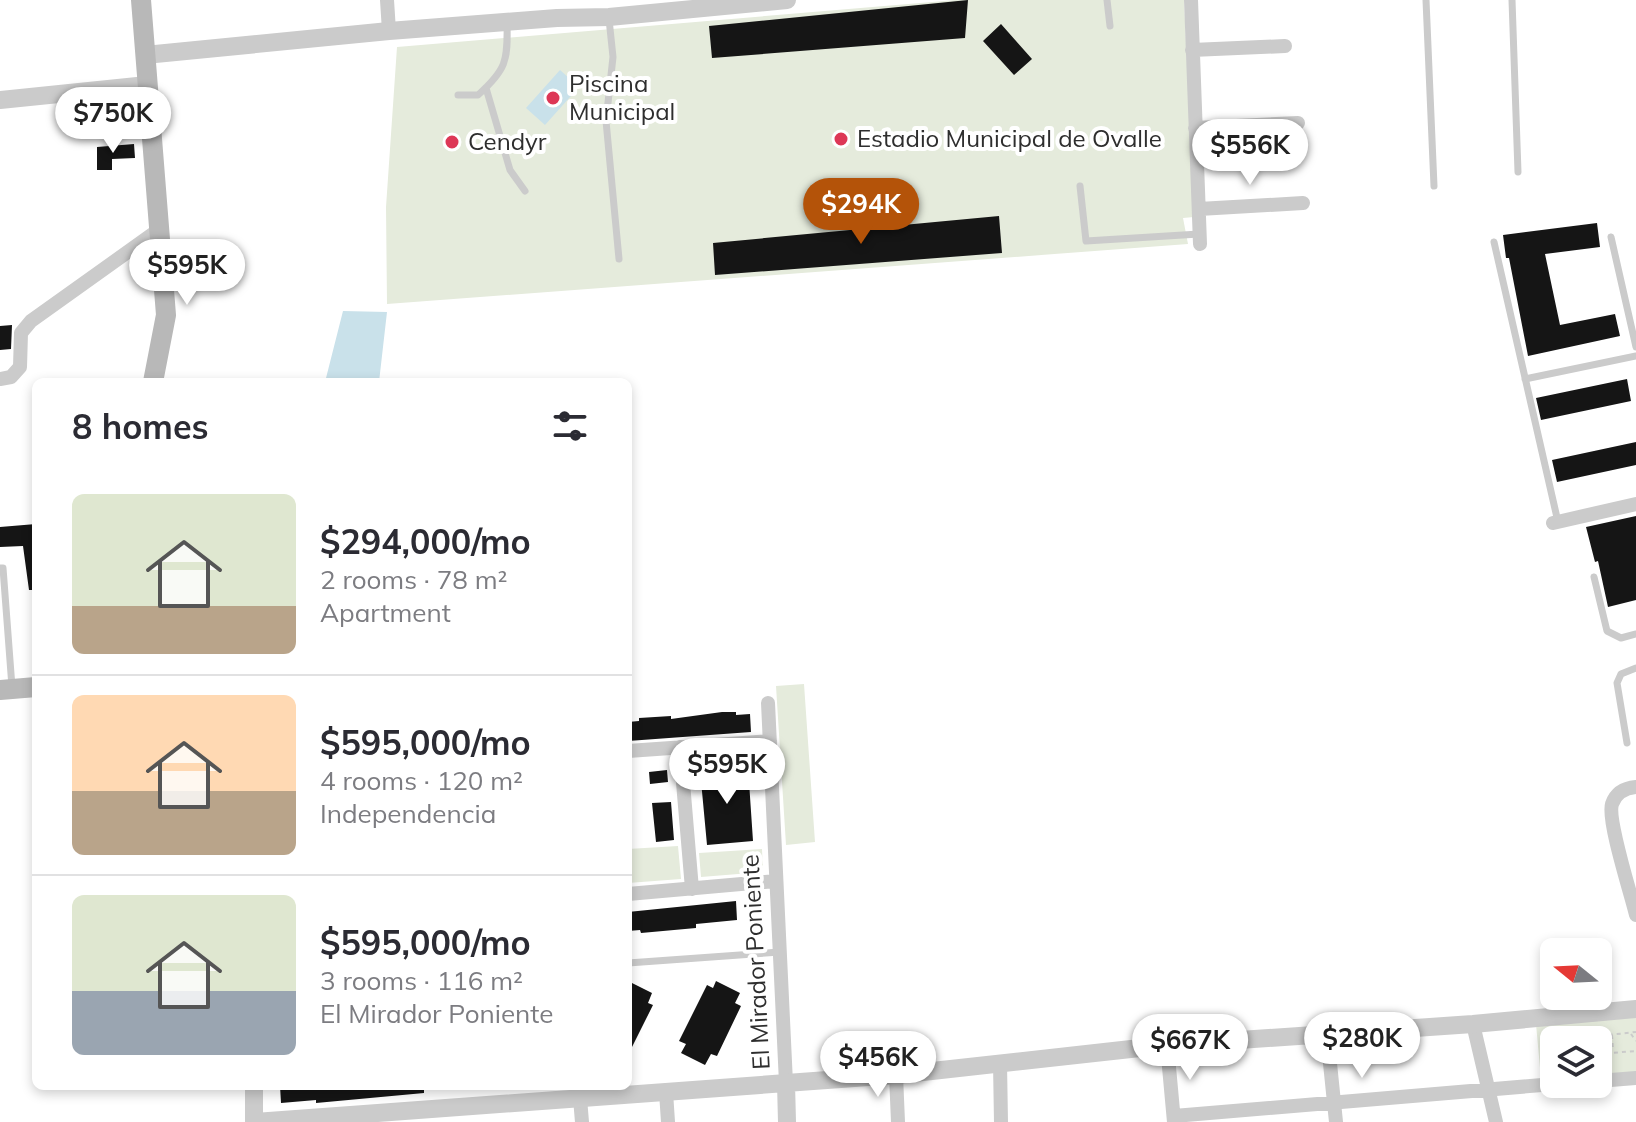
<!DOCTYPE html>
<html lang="en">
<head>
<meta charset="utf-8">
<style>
	body { margin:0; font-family:Mulish,sans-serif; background:#f7f7f7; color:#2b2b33; height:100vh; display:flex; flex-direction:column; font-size:30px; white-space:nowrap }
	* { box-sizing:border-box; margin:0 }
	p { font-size:26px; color:#7c7c81 }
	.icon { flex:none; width:44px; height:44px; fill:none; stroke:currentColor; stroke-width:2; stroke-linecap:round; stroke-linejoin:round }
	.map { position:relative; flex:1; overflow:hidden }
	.panel { position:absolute; left:32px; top:378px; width:600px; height:712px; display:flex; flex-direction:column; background:#fff; border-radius:12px; box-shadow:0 4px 12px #0003 }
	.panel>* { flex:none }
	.needle { width:52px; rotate:288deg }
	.controls { position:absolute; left:1540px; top:938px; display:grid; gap:16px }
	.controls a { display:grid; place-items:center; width:72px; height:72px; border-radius:12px; background:#fff; box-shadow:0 4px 12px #0003; font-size:40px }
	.price { position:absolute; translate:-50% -68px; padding:0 18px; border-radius:28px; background:#fff; color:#222; font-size:26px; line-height:52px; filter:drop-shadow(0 2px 4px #0008) }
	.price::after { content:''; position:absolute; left:50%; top:48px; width:24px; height:18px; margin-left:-12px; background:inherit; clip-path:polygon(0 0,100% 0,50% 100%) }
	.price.current { background:#b45309; color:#fff }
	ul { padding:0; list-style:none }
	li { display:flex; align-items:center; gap:24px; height:200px; padding:0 40px }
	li+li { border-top:2px solid #e1e1e2 }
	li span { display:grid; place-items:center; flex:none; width:224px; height:160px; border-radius:12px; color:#555 }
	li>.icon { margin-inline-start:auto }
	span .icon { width:96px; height:96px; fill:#fffc; stroke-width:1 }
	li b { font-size:34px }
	h2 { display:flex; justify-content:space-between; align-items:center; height:96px; padding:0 40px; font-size:34px }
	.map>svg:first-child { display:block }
</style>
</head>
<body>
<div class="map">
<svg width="1636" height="1122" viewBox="0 0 1636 1122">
	<rect width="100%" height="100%" fill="#fff"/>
	<path fill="#e5ebdc" d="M 956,0 L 1184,0 L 1194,217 L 1183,218 L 1188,244 L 387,304 L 386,207 L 397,47 Z
		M 804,684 L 815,842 L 786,845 L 776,686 Z
		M 678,846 L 681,879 L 628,883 L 628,849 Z
		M 762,849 L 763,872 L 701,877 L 699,853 Z
		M 1636,1014 L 1636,1072 L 1598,1074 L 1598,1040 L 1554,1040 L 1554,1078 L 1541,1079 L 1536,1024 Z"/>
	<path fill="#c9e1ea" d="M 560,70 L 579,87 L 545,125 L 526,108 Z
		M 343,311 L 387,312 L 379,382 L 325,382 Z"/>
	<path fill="#151515" d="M 968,0 L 965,38 L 712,58 L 709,26 Z
		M 1001,24 L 1032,59 L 1014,75 L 983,41 Z
		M 134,144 L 135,158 L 112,159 L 112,170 L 97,170 L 97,147 Z
		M 999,216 L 1002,253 L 715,275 L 713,243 Z
		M 1597,223 L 1600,247 L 1545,254 L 1560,325 L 1615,314 L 1620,336 L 1528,356 L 1509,258 L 1506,258 L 1503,235 Z
		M 12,325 L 11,349 L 0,350 L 0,326 Z
		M 1627,379 L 1631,401 L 1541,420 L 1536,398 Z
		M 1636,442 L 1636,465 L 1557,482 L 1552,460 Z
		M 1636,516 L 1636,600 L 1608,607 L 1598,561 L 1595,562 L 1586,527 Z
		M 36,524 L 36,590 L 29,590 L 23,546 L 0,547 L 0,527 Z
		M 722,712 L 736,712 L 736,715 L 750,714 L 751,732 L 628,741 L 628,722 L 639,721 L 639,718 L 671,716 L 671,719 Z
		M 748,767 L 753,841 L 707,845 L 700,770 Z
		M 667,770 L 668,782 L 650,784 L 649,772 Z
		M 671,802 L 674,840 L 656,842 L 652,803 Z
		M 736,901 L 737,920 L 696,924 L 696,928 L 641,933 L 640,930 L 628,931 L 628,912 Z
		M 628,981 L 652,993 L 648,1003 L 653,1005 L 628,1055 Z
		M 716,981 L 740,993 L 735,1003 L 741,1006 L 717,1056 L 711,1054 L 705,1065 L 681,1053 L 686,1044 L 679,1041 L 707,985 L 713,988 Z
		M 280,1086 L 424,1086 L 424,1093 L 316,1103 L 316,1100 L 281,1103 Z"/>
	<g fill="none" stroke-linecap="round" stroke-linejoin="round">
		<path stroke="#cbcbcb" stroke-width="2" stroke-dasharray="4 4" stroke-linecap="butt" d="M 1584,1029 L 1585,1040
			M 1548,1034 L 1552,1041 L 1554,1067
			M 1631,1034 L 1636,1041
			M 1612,1035 L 1613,1051
			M 1561,1040 L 1636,1032
			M 1598,1054 L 1636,1051"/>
		<path stroke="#cbcbcb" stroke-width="7" d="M 1107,0 L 1110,26
			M 1426,0 L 1434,186
			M 1512,0 L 1518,172
			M 609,19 L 613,57 L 606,121 L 619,259
			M 486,88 L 510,170 L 525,191
			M 458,95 L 478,95 C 506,70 508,61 507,24
			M 1080,186 L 1086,241 L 1199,234
			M 1611,237 L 1636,347
			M 1494,242 L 1558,522
			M 1525,379 L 1636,356
			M 0,568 L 3,568 L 12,687
			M 1594,577 L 1607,631 L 1621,638 L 1636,634
			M 1627,743 L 1617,683 L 1621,674 L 1636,668
			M 628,963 L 780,952"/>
		<path stroke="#cbcbcb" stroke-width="14" d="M 387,0 L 389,31
			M 1191,0 L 1200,244
			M 1192,50 L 1285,46
			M 1195,128 L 1298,123
			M 1199,209 L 1303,203
			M 0,379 L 11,377 L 20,367 L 21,333 L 31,321 L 157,231
			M 1553,523 L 1636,504
			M 768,703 L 786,1083
			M 680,747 L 692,889
			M 628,751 L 770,741
			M 1636,787 C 1625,788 1616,792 1612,804 C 1607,820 1631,894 1636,915
			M 628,894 L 776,881
			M 1473,1024 L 1496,1122
			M 1327,1034 L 1336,1122
			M 1167,1045 L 1174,1122
			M 1000,1063 L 1001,1122
			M 896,1075 L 898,1122
			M 1598,1081 L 1636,1078
			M 666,1092 L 668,1122
			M 580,1098 L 582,1122
			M 1174,1116 L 1554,1084"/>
		<path stroke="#cbcbcb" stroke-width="18" d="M 145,55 L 389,31 L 557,18 L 609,17 L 787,0
			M 0,100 L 147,85
			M 786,1083 L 787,1122
			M 254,1122 L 254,1086
			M 255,1122 L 896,1075 L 1167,1045 L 1473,1024 L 1636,1009"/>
		<path stroke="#b8b8b8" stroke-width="20" d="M 141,0 L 166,315 L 153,382
			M 0,690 L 36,687"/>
	</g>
	<g fill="#dd3756" stroke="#fff" stroke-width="3">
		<circle cx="553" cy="98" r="8"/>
		<circle cx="841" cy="139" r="8"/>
		<circle cx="452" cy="142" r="8"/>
	</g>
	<g text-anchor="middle" stroke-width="8" stroke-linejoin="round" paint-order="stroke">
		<g font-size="24" fill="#2e2e2e" stroke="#fff" text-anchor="start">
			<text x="569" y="92">Piscina<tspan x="569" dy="28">Municipal</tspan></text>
			<text x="857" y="147">Estadio Municipal de Ovalle</text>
			<text x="468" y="150">Cendyr</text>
		</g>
		<g font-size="24" fill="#2e2e2e" stroke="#fff">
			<text transform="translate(756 962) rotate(-93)" y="8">El Mirador Poniente</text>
		</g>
	</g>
</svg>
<div class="controls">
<a><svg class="needle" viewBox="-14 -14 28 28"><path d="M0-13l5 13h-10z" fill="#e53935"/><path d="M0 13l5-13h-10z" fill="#7c7c81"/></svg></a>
<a><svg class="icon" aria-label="layers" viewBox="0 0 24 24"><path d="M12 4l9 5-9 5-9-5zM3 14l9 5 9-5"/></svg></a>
</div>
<b class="price" style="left:113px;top:155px">$750K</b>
<b class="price" style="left:1250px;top:187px">$556K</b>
<b class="price current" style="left:861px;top:246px">$294K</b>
<b class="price" style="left:187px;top:307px">$595K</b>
<b class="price" style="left:727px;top:806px">$595K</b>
<b class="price" style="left:1362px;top:1080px">$280K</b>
<b class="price" style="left:1190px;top:1082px">$667K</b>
<b class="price" style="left:878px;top:1099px">$456K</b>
<section class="panel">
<h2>8 homes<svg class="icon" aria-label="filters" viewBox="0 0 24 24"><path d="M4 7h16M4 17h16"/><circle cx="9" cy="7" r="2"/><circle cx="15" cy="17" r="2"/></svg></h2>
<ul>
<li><span style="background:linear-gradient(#dfe7d0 70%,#b9a48a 0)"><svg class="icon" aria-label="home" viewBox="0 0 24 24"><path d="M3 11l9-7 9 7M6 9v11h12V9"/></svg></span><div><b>$294,000/mo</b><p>2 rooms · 78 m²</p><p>Apartment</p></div></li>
<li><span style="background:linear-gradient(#ffd9b3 60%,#b9a48a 0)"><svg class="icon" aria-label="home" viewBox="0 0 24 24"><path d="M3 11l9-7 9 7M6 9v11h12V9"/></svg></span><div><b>$595,000/mo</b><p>4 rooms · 120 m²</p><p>Independencia</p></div></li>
<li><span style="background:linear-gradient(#dfe7d0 60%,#9aa5b1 0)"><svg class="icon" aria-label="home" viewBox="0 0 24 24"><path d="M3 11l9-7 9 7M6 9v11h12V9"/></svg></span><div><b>$595,000/mo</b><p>3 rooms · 116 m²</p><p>El Mirador Poniente</p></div></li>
</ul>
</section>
</div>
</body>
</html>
